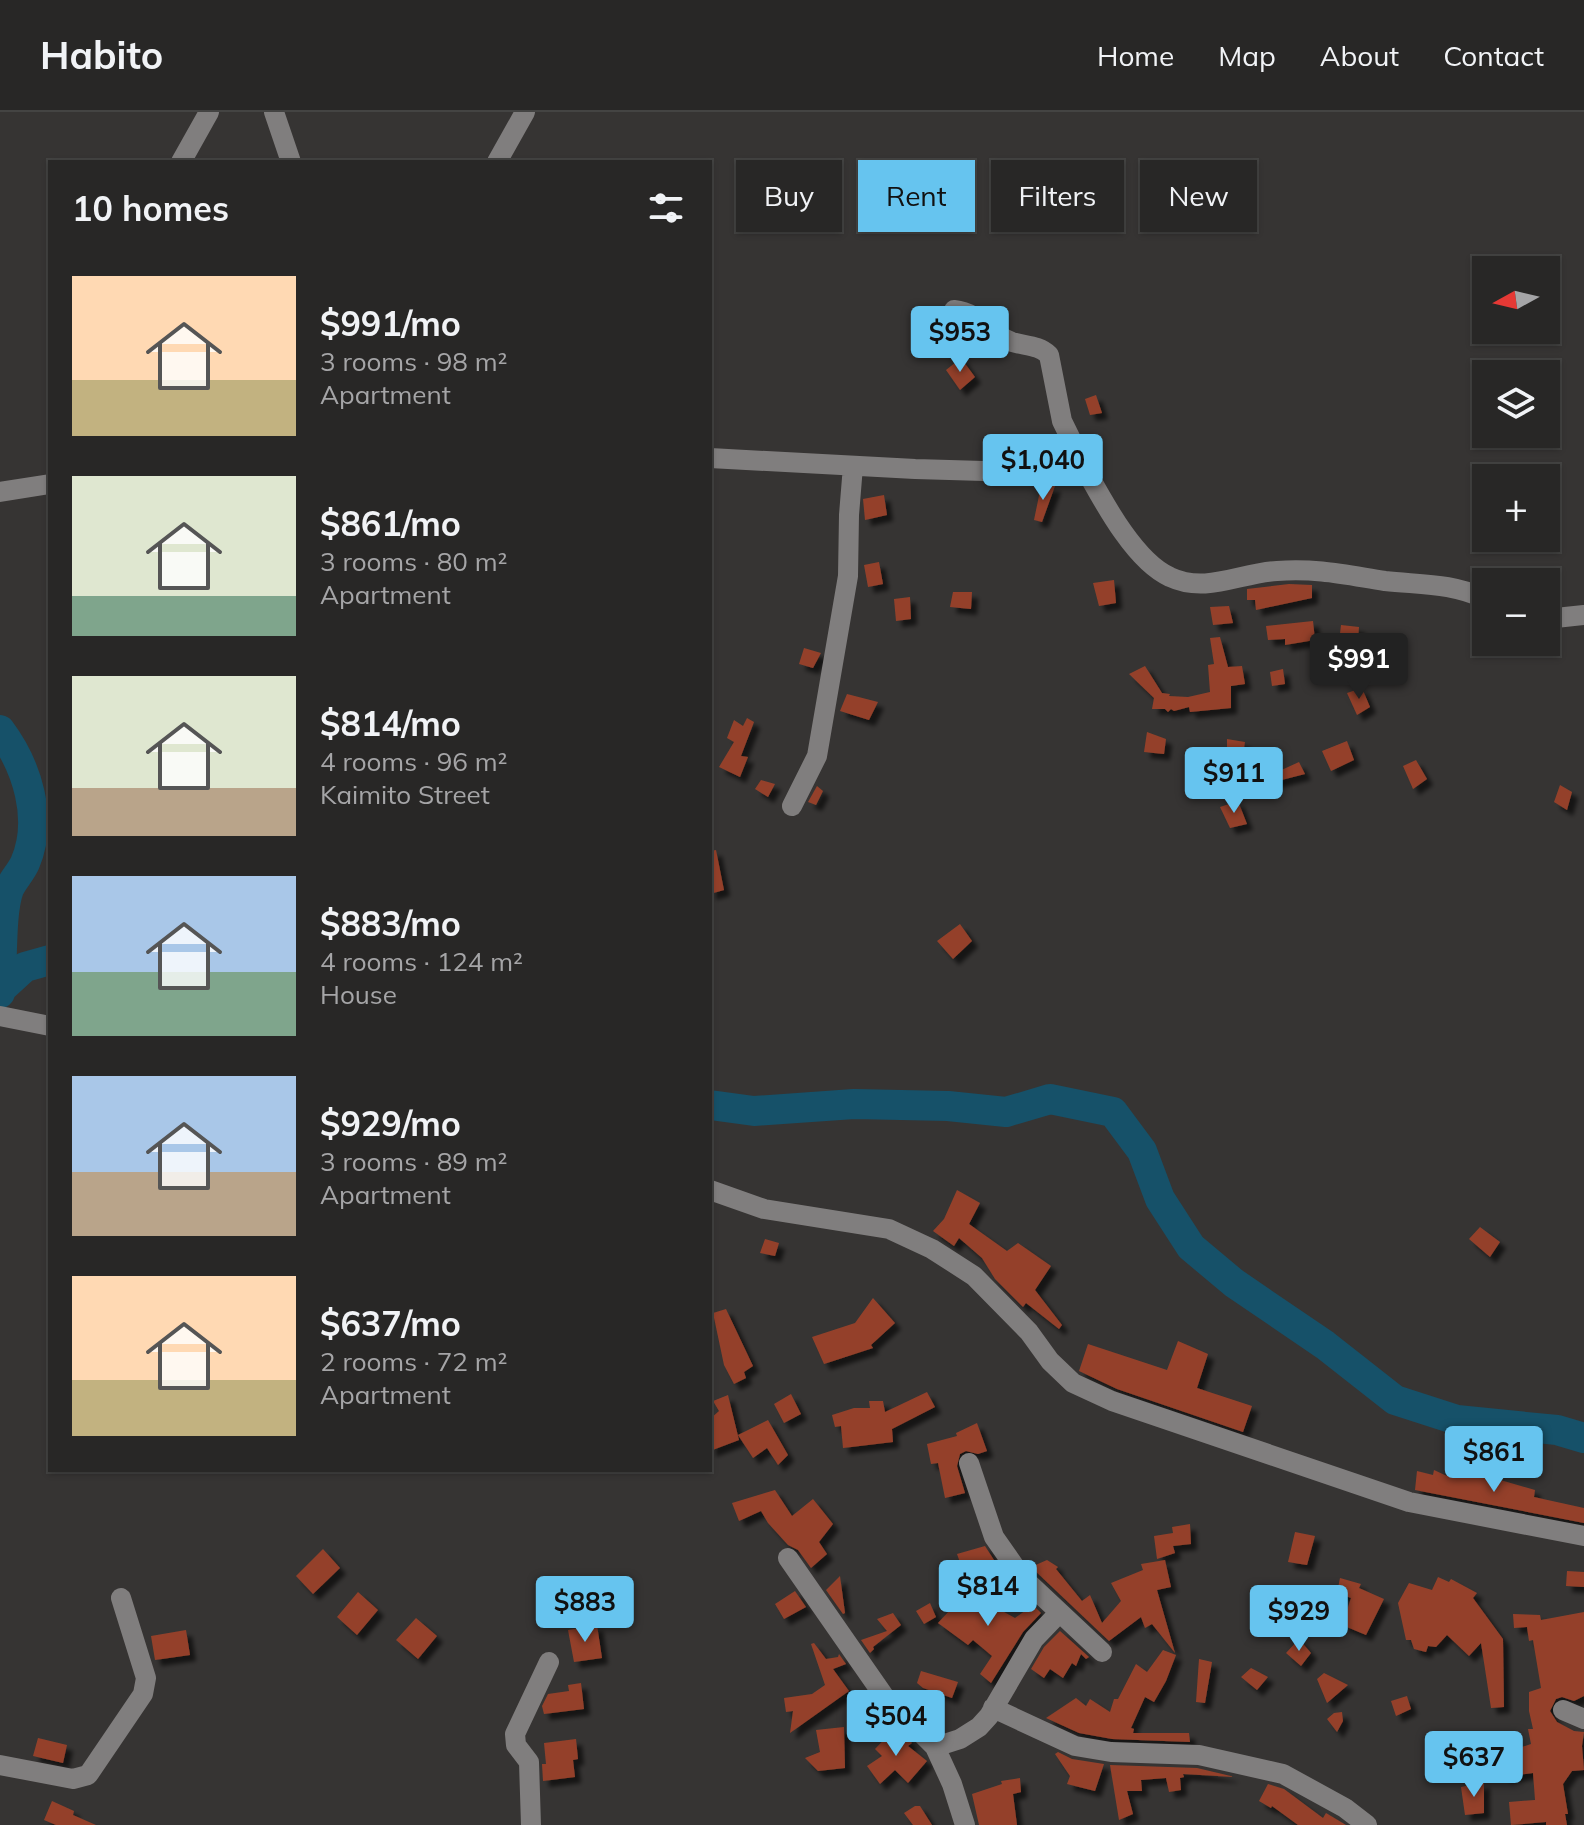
<!DOCTYPE html>
<html lang="en">
<head>
<meta charset="utf-8">
<style>
	body { margin:0; font-family:Mulish,sans-serif; background:#302f2e; color:#f1f3f6; height:100vh; display:flex; flex-direction:column; font-size:30px; white-space:nowrap }
	* { box-sizing:border-box; margin:0 }
	p { font-size:26px; color:#a5a5a7 }
	.icon { flex:none; width:44px; height:44px; fill:none; stroke:currentColor; stroke-width:2; stroke-linecap:round; stroke-linejoin:round }
	.map { position:relative; flex:1; overflow:hidden }
	.side { position:absolute; left:48px; top:48px; width:664px; height:1312px; display:flex; flex-direction:column; background:#282726; border-radius:0px; box-shadow:0 2px 6px #0004,0 0 0 2px #444443 }
	.side>* { flex:none }
	.guide { position:absolute; left:736px; top:48px; width:728px; height:72px; display:flex; gap:16px }
	.needle { width:52px; rotate:262deg }
	.controls { position:absolute; left:1472px; top:144px; display:grid; gap:16px }
	.controls a { display:grid; place-items:center; width:88px; height:88px; border-radius:0px; background:#282726; box-shadow:0 2px 6px #0004,0 0 0 2px #444443; font-size:40px }
	.price { position:absolute; translate:-50% -68px; padding:0 18px; border-radius:8px; background:#66c4ef; color:#111; font-size:26px; line-height:52px; filter:drop-shadow(0 2px 4px #0008) }
	.price::after { content:''; position:absolute; left:50%; top:48px; width:24px; height:18px; margin-left:-12px; background:inherit; clip-path:polygon(0 0,100% 0,50% 100%) }
	.price.selected { background:#222; color:#fff }
	ul { padding:0; list-style:none }
	li { display:flex; align-items:center; gap:24px; height:200px; padding:0 24px }
	li span { display:grid; place-items:center; flex:none; width:224px; height:160px; border-radius:0px; color:#555 }
	li>.icon { margin-inline-start:auto }
	span .icon { width:96px; height:96px; fill:#fffc; stroke-width:1 }
	li b { font-size:34px }
	h2 { display:flex; justify-content:space-between; align-items:center; height:96px; padding:0 24px; font-size:34px }
	.pill { padding:0 28px; border-radius:0px; background:#282726; box-shadow:0 2px 6px #0004,0 0 0 2px #444443; font-size:28px; line-height:72px }
	.pill.selected { background:#66c4ef; color:#111 }
	header { display:flex; align-items:center; gap:48px; box-sizing:border-box; height:112px; padding:0 40px; background:#282726; border-bottom:2px solid #444443 }
	header strong { font-size:38px }
	nav { display:flex; gap:44px; margin-inline-start:auto; font-size:28px }
	.map>svg:first-child { display:block }
</style>
</head>
<body>
<header>
<strong>Habito</strong>
<nav><a>Home</a><a>Map</a><a>About</a><a>Contact</a></nav>
</header>
<div class="map">
<svg width="1584" height="1713" viewBox="0 0 1584 1713">
	<defs>
		<filter id="shadow"><feDropShadow dx="6" dy="6" stdDeviation="2" flood-color="#0009"/></filter>
	</defs>
	<rect width="100%" height="100%" fill="#363433"/>
	<g fill="none" stroke-linecap="round" stroke-linejoin="round">
		<path stroke="#165169" stroke-width="30" d="M 0,618 C 27,654 44,707 25,751 C 21,760 13,768 9,777 C 0,801 3,853 0,881
			M 1,877 L 25,855 L 50,848
			M 710,993 L 754,999 L 854,992 L 948,994 L 1006,1000 L 1050,987 L 1113,1000 L 1142,1039 L 1160,1087 L 1191,1135 L 1234,1171 L 1325,1233 L 1395,1288 L 1457,1308 L 1557,1318 L 1584,1326"/>
	</g>
	<path fill="#94412a" filter="url(#shadow)" d="M 961,246 L 975,265 L 960,278 L 946,258 Z
		M 1096,283 L 1102,301 L 1090,303 L 1085,287 Z
		M 1041,374 L 1055,374 L 1042,410 L 1034,408 Z
		M 884,383 L 887,403 L 865,408 L 863,387 Z
		M 879,450 L 883,472 L 868,475 L 864,453 Z
		M 1114,468 L 1116,491 L 1099,494 L 1093,471 Z
		M 1289,472 L 1312,473 L 1312,486 L 1256,498 L 1255,488 L 1247,488 L 1247,477 Z
		M 953,480 L 972,480 L 971,497 L 950,495 Z
		M 910,485 L 911,507 L 896,509 L 894,487 Z
		M 1229,494 L 1233,511 L 1213,513 L 1210,495 Z
		M 1313,509 L 1315,528 L 1285,533 L 1285,527 L 1268,528 L 1266,514 Z
		M 1341,513 L 1359,515 L 1357,541 L 1338,539 Z
		M 1220,525 L 1228,555 L 1242,554 L 1245,572 L 1231,574 L 1231,596 L 1190,600 L 1189,595 L 1174,599 L 1171,597 L 1168,600 L 1165,597 L 1152,597 L 1154,586 L 1129,562 L 1145,554 L 1162,581 L 1170,582 L 1169,584 L 1188,585 L 1210,580 L 1208,553 L 1214,552 L 1210,526 Z
		M 804,536 L 821,541 L 813,556 L 799,552 Z
		M 1283,557 L 1285,572 L 1272,574 L 1270,560 Z
		M 1362,576 L 1370,595 L 1357,603 L 1347,581 Z
		M 847,582 L 878,590 L 869,608 L 840,599 Z
		M 747,606 L 754,610 L 741,644 L 748,645 L 740,665 L 719,655 L 734,630 L 727,626 L 734,608 L 743,614 Z
		M 1147,620 L 1166,627 L 1164,642 L 1144,640 Z
		M 1227,627 L 1245,630 L 1241,657 L 1227,653 Z
		M 1347,629 L 1354,648 L 1331,659 L 1322,639 Z
		M 1416,648 L 1427,667 L 1413,677 L 1403,654 Z
		M 1299,650 L 1305,662 L 1266,672 L 1264,666 Z
		M 761,668 L 775,672 L 768,685 L 755,677 Z
		M 1560,673 L 1572,680 L 1567,698 L 1554,690 Z
		M 817,674 L 823,679 L 816,693 L 808,690 Z
		M 1238,689 L 1247,712 L 1230,716 L 1220,695 Z
		M 716,738 L 724,778 L 710,782 L 710,739 Z
		M 960,812 L 972,829 L 953,847 L 937,829 Z
		M 957,1078 L 980,1091 L 969,1112 L 1007,1139 L 1018,1131 L 1051,1154 L 1035,1178 L 1062,1213 L 1059,1217 L 1026,1191 L 1023,1195 L 995,1167 L 982,1146 L 959,1126 L 954,1134 L 933,1119 L 944,1107 Z
		M 1480,1115 L 1500,1130 L 1490,1145 L 1469,1127 Z
		M 765,1127 L 779,1131 L 775,1144 L 760,1141 Z
		M 873,1186 L 895,1211 L 871,1233 L 873,1236 L 824,1252 L 812,1225 L 855,1211 Z
		M 726,1197 L 753,1254 L 744,1260 L 746,1266 L 734,1272 L 724,1253 L 713,1201 Z
		M 1178,1229 L 1208,1242 L 1197,1276 L 1252,1294 L 1243,1320 L 1117,1277 L 1079,1259 L 1088,1232 L 1167,1258 Z
		M 927,1280 L 935,1295 L 892,1317 L 893,1330 L 843,1336 L 841,1314 L 835,1315 L 832,1303 L 854,1296 L 870,1296 L 869,1289 L 883,1289 L 885,1300 Z
		M 791,1282 L 801,1302 L 784,1311 L 774,1292 Z
		M 728,1283 L 739,1328 L 710,1339 L 710,1324 L 713,1322 L 710,1307 L 719,1299 L 713,1289 Z
		M 768,1308 L 788,1343 L 778,1353 L 767,1336 L 753,1346 L 738,1323 Z
		M 977,1311 L 987,1339 L 978,1342 L 966,1339 L 960,1342 L 957,1354 L 965,1381 L 945,1386 L 938,1351 L 931,1352 L 927,1332 L 957,1324 L 956,1321 Z
		M 1460,1356 L 1473,1357 L 1473,1360 L 1535,1378 L 1534,1385 L 1584,1396 L 1584,1411 L 1415,1378 L 1417,1359 L 1433,1363 L 1434,1358 L 1447,1364 L 1447,1358 L 1459,1366 Z
		M 775,1378 L 792,1404 L 813,1387 L 833,1412 L 819,1430 L 827,1442 L 811,1456 L 798,1438 L 788,1433 L 768,1411 L 761,1399 L 739,1409 L 732,1391 Z
		M 1190,1412 L 1191,1432 L 1173,1434 L 1175,1441 L 1157,1447 L 1154,1424 L 1173,1421 L 1172,1415 Z
		M 1295,1420 L 1315,1424 L 1307,1453 L 1288,1450 Z
		M 985,1434 L 994,1448 L 963,1459 L 957,1442 Z
		M 323,1437 L 340,1456 L 313,1482 L 296,1464 Z
		M 1047,1448 L 1058,1455 L 1056,1457 L 1082,1489 L 1090,1483 L 1102,1511 L 1121,1489 L 1111,1471 L 1143,1458 L 1141,1452 L 1165,1448 L 1171,1475 L 1157,1478 L 1175,1541 L 1152,1512 L 1145,1516 L 1141,1505 L 1109,1529 L 1031,1455 Z
		M 1567,1459 L 1584,1460 L 1584,1475 L 1566,1474 Z
		M 840,1464 L 845,1501 L 843,1502 L 826,1478 Z
		M 1438,1465 L 1449,1470 L 1451,1467 L 1477,1481 L 1473,1486 L 1503,1527 L 1504,1595 L 1491,1596 L 1481,1531 L 1469,1544 L 1447,1523 L 1436,1535 L 1428,1534 L 1426,1540 L 1414,1537 L 1411,1528 L 1406,1528 L 1398,1491 L 1409,1471 L 1432,1478 Z
		M 1340,1466 L 1361,1472 L 1359,1476 L 1384,1487 L 1366,1523 L 1342,1513 L 1351,1486 L 1337,1481 Z
		M 990,1475 L 995,1495 L 1015,1506 L 1033,1493 L 1041,1501 L 1023,1520 L 991,1571 L 980,1562 L 992,1544 L 973,1528 L 968,1533 L 938,1511 L 950,1498 Z
		M 795,1479 L 806,1495 L 784,1507 L 775,1492 Z
		M 358,1480 L 378,1498 L 357,1523 L 337,1505 Z
		M 930,1491 L 936,1505 L 924,1512 L 916,1499 Z
		M 1584,1500 L 1584,1584 L 1574,1589 L 1562,1585 L 1556,1587 L 1550,1599 L 1557,1610 L 1574,1619 L 1584,1620 L 1582,1634 L 1584,1658 L 1572,1659 L 1563,1672 L 1568,1702 L 1565,1702 L 1567,1713 L 1546,1713 L 1546,1710 L 1511,1713 L 1509,1690 L 1535,1688 L 1533,1661 L 1504,1665 L 1501,1642 L 1531,1632 L 1528,1617 L 1533,1617 L 1529,1599 L 1529,1580 L 1541,1576 L 1533,1528 L 1529,1529 L 1527,1515 L 1514,1516 L 1513,1502 L 1540,1503 L 1541,1508 Z
		M 893,1501 L 901,1513 L 873,1535 L 874,1537 L 870,1541 L 861,1528 L 887,1519 L 877,1507 Z
		M 416,1506 L 437,1524 L 418,1547 L 396,1528 Z
		M 597,1513 L 602,1546 L 574,1550 L 568,1518 Z
		M 186,1518 L 190,1543 L 155,1548 L 151,1524 Z
		M 1060,1519 L 1089,1545 L 1086,1547 L 1081,1542 L 1076,1554 L 1072,1551 L 1063,1566 L 1050,1557 L 1044,1566 L 1031,1557 L 1044,1535 Z
		M 1299,1527 L 1311,1541 L 1301,1554 L 1286,1541 Z
		M 814,1531 L 826,1547 L 838,1545 L 839,1542 L 846,1552 L 833,1557 L 849,1579 L 790,1621 L 793,1599 L 786,1600 L 784,1586 L 812,1582 L 825,1573 L 811,1532 Z
		M 1163,1538 L 1176,1543 L 1166,1569 L 1154,1590 L 1145,1585 L 1131,1616 L 1134,1617 L 1133,1621 L 1189,1621 L 1190,1630 L 1112,1627 L 1079,1621 L 1046,1606 L 1076,1586 L 1086,1594 L 1090,1587 L 1110,1600 L 1114,1587 L 1118,1587 L 1136,1552 L 1147,1560 Z
		M 1199,1547 L 1212,1550 L 1205,1591 L 1196,1590 Z
		M 1251,1556 L 1268,1565 L 1257,1578 L 1241,1565 Z
		M 921,1559 L 958,1570 L 952,1586 L 923,1576 L 917,1571 Z
		M 1324,1561 L 1348,1573 L 1327,1591 L 1317,1567 Z
		M 581,1571 L 584,1597 L 544,1602 L 542,1594 L 548,1582 L 569,1579 L 568,1573 Z
		M 1407,1584 L 1411,1597 L 1396,1604 L 1391,1589 Z
		M 870,1586 L 880,1599 L 874,1605 L 861,1590 Z
		M 1342,1600 L 1343,1609 L 1337,1620 L 1327,1607 L 1334,1601 Z
		M 844,1615 L 845,1656 L 818,1659 L 805,1646 L 820,1640 L 816,1618 Z
		M 896,1615 L 912,1631 L 908,1634 L 927,1649 L 908,1671 L 895,1658 L 880,1672 L 867,1654 L 882,1644 L 875,1637 Z
		M 1440,1620 L 1457,1628 L 1471,1622 L 1480,1642 L 1450,1659 L 1430,1654 Z
		M 38,1626 L 67,1633 L 63,1651 L 33,1644 Z
		M 576,1627 L 578,1647 L 573,1648 L 575,1665 L 543,1669 L 542,1652 L 546,1652 L 544,1631 Z
		M 1058,1640 L 1072,1647 L 1104,1652 L 1095,1679 L 1067,1672 L 1070,1664 L 1055,1642 Z
		M 1110,1653 L 1197,1656 L 1235,1665 L 1183,1662 L 1184,1665 L 1180,1666 L 1181,1678 L 1169,1680 L 1166,1666 L 1141,1668 L 1142,1679 L 1127,1679 L 1133,1702 L 1119,1708 Z
		M 1020,1666 L 1021,1680 L 1013,1682 L 1017,1713 L 979,1713 L 972,1682 L 1002,1672 L 1001,1669 Z
		M 1484,1670 L 1484,1701 L 1465,1703 L 1461,1675 Z
		M 1268,1672 L 1284,1677 L 1323,1706 L 1326,1701 L 1346,1713 L 1298,1713 L 1272,1694 L 1271,1696 L 1259,1689 Z
		M 52,1689 L 74,1699 L 73,1703 L 96,1713 L 56,1713 L 44,1708 Z
		M 915,1694 L 920,1694 L 932,1713 L 913,1713 L 904,1701 Z"/>
	<g fill="none" stroke-linecap="round" stroke-linejoin="round">
		<path stroke="#807e7e" stroke-width="20" d="M 274,0 L 291,50
			M 181,50 L 209,0
			M 497,50 L 525,0
			M 954,198 C 981,201 988,222 1012,230 C 1025,234 1039,233 1049,243 L 1062,309 L 1088,362
			M 710,346 L 915,357 L 1088,362 C 1105,393 1136,450 1170,465 C 1206,482 1240,461 1277,459 C 1317,456 1346,463 1385,469 C 1423,473 1451,471 1486,487
			M 0,380 L 50,372
			M 1546,507 L 1584,503
			M 792,694 L 817,644 L 848,464 L 849,403 L 853,354
			M 0,904 L 50,914
			M 710,1078 L 764,1097 L 889,1117 L 932,1137 L 974,1164 L 1029,1220 L 1050,1249 L 1073,1271 L 1112,1289 L 1409,1390 L 1584,1424
			M 969,1351 L 994,1425 L 1022,1465 L 1102,1540
			M 788,1446 L 884,1584 L 935,1635 L 952,1672 L 965,1713
			M 993,1596 L 1075,1634 L 1111,1640 L 1199,1643 L 1283,1662 L 1345,1696 L 1367,1713
			M 1563,1598 L 1584,1607
			M 935,1635 L 960,1627 L 979,1615 L 989,1604 L 1034,1527 L 1059,1501
			M 0,1653 L 73,1667 L 88,1663 L 143,1582 L 146,1566 L 121,1486
			M 531,1713 L 529,1650 L 516,1633 L 515,1622 L 549,1550"/>
	</g>
</svg>
<div class="controls">
<a><svg class="needle" viewBox="-14 -14 28 28"><path d="M0-13l5 13h-10z" fill="#e53935"/><path d="M0 13l5-13h-10z" fill="#a5a5a7"/></svg></a>
<a><svg class="icon" aria-label="layers" viewBox="0 0 24 24"><path d="M12 4l9 5-9 5-9-5zM3 14l9 5 9-5"/></svg></a>
<a>+</a>
<a>−</a>
</div>
<b class="price" style="left:960px;top:262px">$953</b>
<b class="price" style="left:1043px;top:390px">$1,040</b>
<b class="price selected" style="left:1359px;top:589px">$991</b>
<b class="price" style="left:1234px;top:703px">$911</b>
<b class="price" style="left:1494px;top:1382px">$861</b>
<b class="price" style="left:988px;top:1516px">$814</b>
<b class="price" style="left:585px;top:1532px">$883</b>
<b class="price" style="left:1299px;top:1541px">$929</b>
<b class="price" style="left:896px;top:1646px">$504</b>
<b class="price" style="left:1474px;top:1687px">$637</b>
<div class="guide">
<a class="pill">Buy</a>
<a class="pill selected">Rent</a>
<a class="pill">Filters</a>
<a class="pill">New</a>
</div>
<section class="side">
<h2>10 homes<svg class="icon" aria-label="filters" viewBox="0 0 24 24"><path d="M4 7h16M4 17h16"/><circle cx="9" cy="7" r="2"/><circle cx="15" cy="17" r="2"/></svg></h2>
<ul>
<li><span style="background:linear-gradient(#ffd9b3 65%,#c2b280 0)"><svg class="icon" aria-label="home" viewBox="0 0 24 24"><path d="M3 11l9-7 9 7M6 9v11h12V9"/></svg></span><div><b>$991/mo</b><p>3 rooms · 98 m²</p><p>Apartment</p></div></li>
<li><span style="background:linear-gradient(#dfe7d0 75%,#7fa58c 0)"><svg class="icon" aria-label="home" viewBox="0 0 24 24"><path d="M3 11l9-7 9 7M6 9v11h12V9"/></svg></span><div><b>$861/mo</b><p>3 rooms · 80 m²</p><p>Apartment</p></div></li>
<li><span style="background:linear-gradient(#dfe7d0 70%,#b9a48a 0)"><svg class="icon" aria-label="home" viewBox="0 0 24 24"><path d="M3 11l9-7 9 7M6 9v11h12V9"/></svg></span><div><b>$814/mo</b><p>4 rooms · 96 m²</p><p>Kaimito Street</p></div></li>
<li><span style="background:linear-gradient(#a9c7e8 60%,#7fa58c 0)"><svg class="icon" aria-label="home" viewBox="0 0 24 24"><path d="M3 11l9-7 9 7M6 9v11h12V9"/></svg></span><div><b>$883/mo</b><p>4 rooms · 124 m²</p><p>House</p></div></li>
<li><span style="background:linear-gradient(#a9c7e8 60%,#b9a48a 0)"><svg class="icon" aria-label="home" viewBox="0 0 24 24"><path d="M3 11l9-7 9 7M6 9v11h12V9"/></svg></span><div><b>$929/mo</b><p>3 rooms · 89 m²</p><p>Apartment</p></div></li>
<li><span style="background:linear-gradient(#ffd9b3 65%,#c2b280 0)"><svg class="icon" aria-label="home" viewBox="0 0 24 24"><path d="M3 11l9-7 9 7M6 9v11h12V9"/></svg></span><div><b>$637/mo</b><p>2 rooms · 72 m²</p><p>Apartment</p></div></li>
</ul>
</section>
</div>
</body>
</html>
